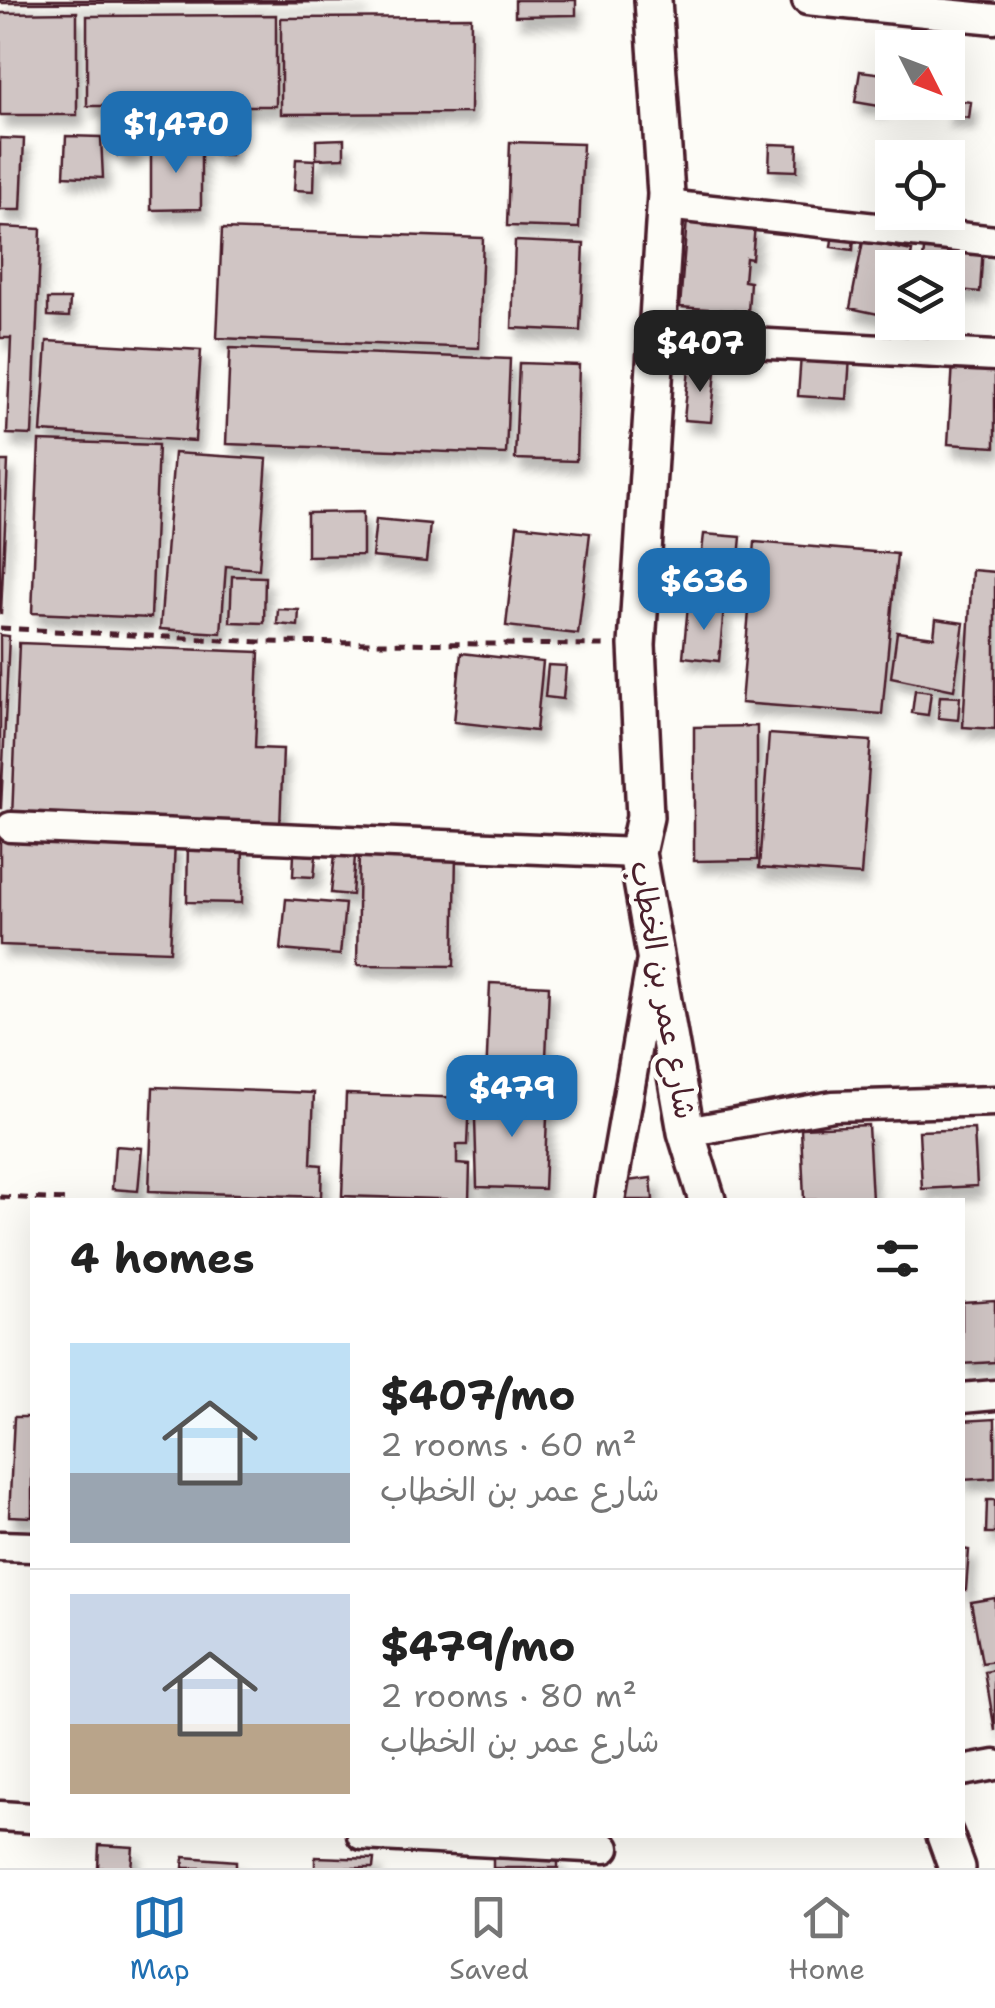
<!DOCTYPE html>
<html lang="en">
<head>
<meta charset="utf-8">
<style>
	body { margin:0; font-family:"Shantell Sans","Playpen Sans Arabic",sans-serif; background:#f6f6f6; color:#222; height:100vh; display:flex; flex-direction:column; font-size:38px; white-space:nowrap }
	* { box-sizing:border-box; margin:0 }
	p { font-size:32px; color:#767676 }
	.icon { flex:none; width:55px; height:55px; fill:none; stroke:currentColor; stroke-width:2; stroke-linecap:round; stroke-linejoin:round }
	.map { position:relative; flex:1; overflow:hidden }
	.details { position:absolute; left:30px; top:1198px; width:935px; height:640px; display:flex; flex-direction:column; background:#fff; border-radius:0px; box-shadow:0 10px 40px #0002 }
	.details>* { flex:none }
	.needle { width:65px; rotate:132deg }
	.tools { position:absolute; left:875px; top:30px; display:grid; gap:20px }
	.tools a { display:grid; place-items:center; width:90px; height:90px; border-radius:0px; background:#fff; box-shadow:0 10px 40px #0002; font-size:50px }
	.price { position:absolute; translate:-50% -85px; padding:0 22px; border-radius:20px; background:#1f6fb2; color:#fff; font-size:32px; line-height:65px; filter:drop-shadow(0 2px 5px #0008) }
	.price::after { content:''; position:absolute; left:50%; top:60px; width:30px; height:22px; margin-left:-15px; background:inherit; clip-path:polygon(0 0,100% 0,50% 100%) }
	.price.on { background:#222; color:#fff }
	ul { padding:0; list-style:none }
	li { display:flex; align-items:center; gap:30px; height:250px; padding:0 40px }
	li+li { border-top:2px solid #e0e0e0 }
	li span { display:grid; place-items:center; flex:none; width:280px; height:200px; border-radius:0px; color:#555 }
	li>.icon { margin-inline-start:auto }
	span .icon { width:120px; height:120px; fill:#fffc; stroke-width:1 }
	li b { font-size:42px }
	h2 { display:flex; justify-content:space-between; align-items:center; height:120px; padding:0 40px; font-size:42px }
	.tab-bar { display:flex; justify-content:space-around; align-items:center; height:140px; border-top:2px solid #e0e0e0; background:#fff; font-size:28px; color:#767676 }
	.tab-bar a { display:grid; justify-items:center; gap:5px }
	.tab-bar .on { color:#1f6fb2 }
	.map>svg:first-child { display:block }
</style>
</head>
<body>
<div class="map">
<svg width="995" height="1868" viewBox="0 0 995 1868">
	<defs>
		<filter id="shadow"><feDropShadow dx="6" dy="11" stdDeviation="5" flood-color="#0004"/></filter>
	</defs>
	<rect width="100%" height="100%" fill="#fdfcf7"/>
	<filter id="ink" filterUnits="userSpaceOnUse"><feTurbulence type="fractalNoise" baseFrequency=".01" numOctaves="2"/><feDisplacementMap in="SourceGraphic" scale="20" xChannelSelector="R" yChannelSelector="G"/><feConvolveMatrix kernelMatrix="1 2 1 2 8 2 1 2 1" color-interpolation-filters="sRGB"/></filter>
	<g filter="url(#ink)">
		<path fill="#d0c5c4" stroke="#4a1f2b" stroke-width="2.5" filter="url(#shadow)" d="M 0,0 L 360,0 L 360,2 L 0,3 Z
			M 515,0 L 576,0 L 576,15 L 515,16 Z
			M 77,12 L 77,115 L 0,115 L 0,13 Z
			M 276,15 L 276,106 L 87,106 L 87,16 Z
			M 471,17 L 470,113 L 281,114 L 281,18 Z
			M 860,71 L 884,74 L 879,106 L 855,102 Z
			M 948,99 L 971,102 L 969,118 L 945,115 Z
			M 66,136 L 101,137 L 103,178 L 64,176 Z
			M 0,138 L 24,139 L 21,210 L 0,210 Z
			M 344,139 L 344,158 L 316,159 L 316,140 Z
			M 118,140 L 135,141 L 134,156 L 118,156 Z
			M 214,140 L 231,140 L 231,155 L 214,154 Z
			M 151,142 L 201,143 L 201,209 L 151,210 Z
			M 510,142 L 583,144 L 579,228 L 507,226 Z
			M 770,144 L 798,145 L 797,171 L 769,170 Z
			M 296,159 L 315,160 L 314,191 L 294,190 Z
			M 687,219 L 755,225 L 752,259 L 746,258 L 744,281 L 750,282 L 748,312 L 680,307 Z
			M 0,227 L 41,229 L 32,435 L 7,434 L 11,338 L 0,338 Z
			M 222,229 L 483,238 L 479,348 L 217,338 Z
			M 833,232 L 854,235 L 853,250 L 831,247 Z
			M 515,241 L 584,244 L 580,331 L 512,328 Z
			M 863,241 L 912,251 L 909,268 L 892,268 L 892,317 L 850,308 Z
			M 925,241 L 983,246 L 980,292 L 948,289 L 948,268 L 922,268 Z
			M 48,299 L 70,299 L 69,317 L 48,316 Z
			M 47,341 L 201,350 L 195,441 L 41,432 Z
			M 230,348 L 510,359 L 506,454 L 226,444 Z
			M 801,355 L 850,358 L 847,399 L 798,396 Z
			M 953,362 L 995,365 L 995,447 L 948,444 Z
			M 519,363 L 579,365 L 576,461 L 515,459 Z
			M 689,368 L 716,371 L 711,422 L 684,420 Z
			M 39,441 L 158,445 L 151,618 L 32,613 Z
			M 174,453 L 267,459 L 259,569 L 226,566 L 221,633 L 160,629 Z
			M 0,461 L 8,461 L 1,613 L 0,613 Z
			M 363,512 L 363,555 L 307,556 L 307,513 Z
			M 376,519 L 430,524 L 426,562 L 372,557 Z
			M 517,525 L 590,533 L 578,634 L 506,626 Z
			M 704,534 L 741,537 L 736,589 L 698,586 Z
			M 755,542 L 897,554 L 882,714 L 741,703 Z
			M 972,570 L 995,572 L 995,729 L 963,727 Z
			M 232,576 L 265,577 L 264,623 L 230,622 Z
			M 688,605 L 724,608 L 719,661 L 683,657 Z
			M 278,609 L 299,610 L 298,626 L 277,624 Z
			M 936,619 L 964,623 L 954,690 L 891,677 L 897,632 L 934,637 Z
			M 0,635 L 9,636 L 1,808 L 0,808 Z
			M 19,643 L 259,652 L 255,748 L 283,749 L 280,828 L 12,818 Z
			M 461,653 L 543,662 L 536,731 L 454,722 Z
			M 548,665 L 566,666 L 563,699 L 545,697 Z
			M 915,690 L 931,692 L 928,715 L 912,713 Z
			M 940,696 L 960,697 L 958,720 L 938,718 Z
			M 757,726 L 757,860 L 694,861 L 694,727 Z
			M 769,734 L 871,741 L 861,875 L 759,868 Z
			M 0,836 L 175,842 L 170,951 L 0,945 Z
			M 188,841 L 243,841 L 242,903 L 187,902 Z
			M 359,850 L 456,852 L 454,966 L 357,965 Z
			M 294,854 L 316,856 L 314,877 L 293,876 Z
			M 335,854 L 355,856 L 352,895 L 331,893 Z
			M 286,899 L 345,904 L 340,955 L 281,950 Z
			M 490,983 L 549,986 L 545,1082 L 486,1080 Z
			M 153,1087 L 314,1093 L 311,1164 L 322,1165 L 321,1197 L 149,1191 Z
			M 481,1091 L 548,1093 L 544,1189 L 477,1187 L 475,1119 L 480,1118 Z
			M 346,1094 L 470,1098 L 468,1145 L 457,1145 L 457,1164 L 470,1165 L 469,1200 L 342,1196 Z
			M 868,1125 L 872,1200 L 804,1200 L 801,1128 Z
			M 974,1129 L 977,1186 L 922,1189 L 919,1131 Z
			M 115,1146 L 142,1148 L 138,1191 L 112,1189 Z
			M 651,1178 L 653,1200 L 621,1200 L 619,1182 Z
			M 995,1300 L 995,1362 L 962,1364 L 962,1302 Z
			M 14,1417 L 32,1417 L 32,1517 L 9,1516 Z
			M 995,1419 L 995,1478 L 962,1480 L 962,1421 Z
			M 987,1500 L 995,1500 L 995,1533 L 986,1533 Z
			M 962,1549 L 969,1550 L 966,1590 L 962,1589 Z
			M 995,1598 L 995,1661 L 982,1663 L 971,1602 Z
			M 995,1670 L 995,1731 L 985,1672 Z
			M 99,1845 L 133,1847 L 131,1868 L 98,1868 Z
			M 184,1857 L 236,1861 L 236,1868 L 183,1868 Z
			M 315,1857 L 374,1859 L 373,1868 L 315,1868 Z
			M 493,1858 L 558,1859 L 558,1868 L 493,1868 Z"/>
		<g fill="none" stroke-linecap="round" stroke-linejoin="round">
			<defs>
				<path id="minor" d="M 807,0 L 995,19
					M 666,205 L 995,241
					M 659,338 L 995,356
					M 11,827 L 637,853
					M 686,1132 L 833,1106 L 995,1101
					M 610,1200 L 651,965
					M 962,1398 L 995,1395
					M 0,1546 L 32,1547
					M 962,1771 L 995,1765
					M 0,1816 L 32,1818
					M 362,1835 L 605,1848"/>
				<path id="major" d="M 653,0 L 666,194 L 637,645 L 645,817 L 637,853 L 686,1132 L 707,1200
					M 945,1835 L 957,1868"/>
			</defs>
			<use href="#minor" stroke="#4a1f2b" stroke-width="35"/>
			<use href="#major" stroke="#4a1f2b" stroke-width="42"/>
			<path stroke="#4a1f2b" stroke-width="5" stroke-dasharray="10 8" stroke-linecap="butt" d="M 0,628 L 260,642 L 607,645
				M 0,1197 L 67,1200"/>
			<use href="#minor" stroke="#fdfcf7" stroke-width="28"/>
			<use href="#major" stroke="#fdfcf7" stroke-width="35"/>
		</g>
	</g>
	<g text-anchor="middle" stroke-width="10" stroke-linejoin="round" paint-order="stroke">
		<g font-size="30" fill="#4a1f2b" stroke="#fdfcf7">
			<text transform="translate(663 990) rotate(80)" y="10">شارع عمر بن الخطاب</text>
		</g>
	</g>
</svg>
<div class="tools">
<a><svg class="needle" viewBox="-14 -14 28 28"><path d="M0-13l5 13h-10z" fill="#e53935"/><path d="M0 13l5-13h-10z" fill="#767676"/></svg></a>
<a><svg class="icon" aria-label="locate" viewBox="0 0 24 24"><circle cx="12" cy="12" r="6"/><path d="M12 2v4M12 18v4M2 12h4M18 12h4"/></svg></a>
<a><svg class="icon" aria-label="layers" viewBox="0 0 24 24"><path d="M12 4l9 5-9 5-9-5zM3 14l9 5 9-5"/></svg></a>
</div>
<b class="price" style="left:176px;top:176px">$1,470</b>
<b class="price on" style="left:700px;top:395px">$407</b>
<b class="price" style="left:704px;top:633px">$636</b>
<b class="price" style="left:512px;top:1140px">$479</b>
<section class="details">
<h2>4 homes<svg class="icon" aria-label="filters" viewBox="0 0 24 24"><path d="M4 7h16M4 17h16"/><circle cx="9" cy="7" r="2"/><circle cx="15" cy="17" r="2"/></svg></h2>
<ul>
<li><span style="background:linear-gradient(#bfe0f5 65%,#9aa5b1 0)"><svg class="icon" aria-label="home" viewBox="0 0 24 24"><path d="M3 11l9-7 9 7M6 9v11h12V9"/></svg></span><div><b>$407/mo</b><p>2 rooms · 60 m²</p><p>شارع عمر بن الخطاب</p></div></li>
<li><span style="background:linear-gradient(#c9d6e8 65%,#b9a48a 0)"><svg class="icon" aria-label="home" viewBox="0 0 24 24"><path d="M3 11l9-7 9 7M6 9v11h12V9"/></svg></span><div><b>$479/mo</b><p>2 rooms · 80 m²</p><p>شارع عمر بن الخطاب</p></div></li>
</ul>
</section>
</div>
<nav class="tab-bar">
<a class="on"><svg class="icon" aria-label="map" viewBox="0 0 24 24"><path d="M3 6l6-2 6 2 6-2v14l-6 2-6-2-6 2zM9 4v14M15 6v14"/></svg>Map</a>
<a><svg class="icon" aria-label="saved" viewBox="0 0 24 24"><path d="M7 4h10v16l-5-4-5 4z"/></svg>Saved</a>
<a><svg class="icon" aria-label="home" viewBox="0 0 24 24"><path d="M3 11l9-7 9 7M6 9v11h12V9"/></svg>Home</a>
</nav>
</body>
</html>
